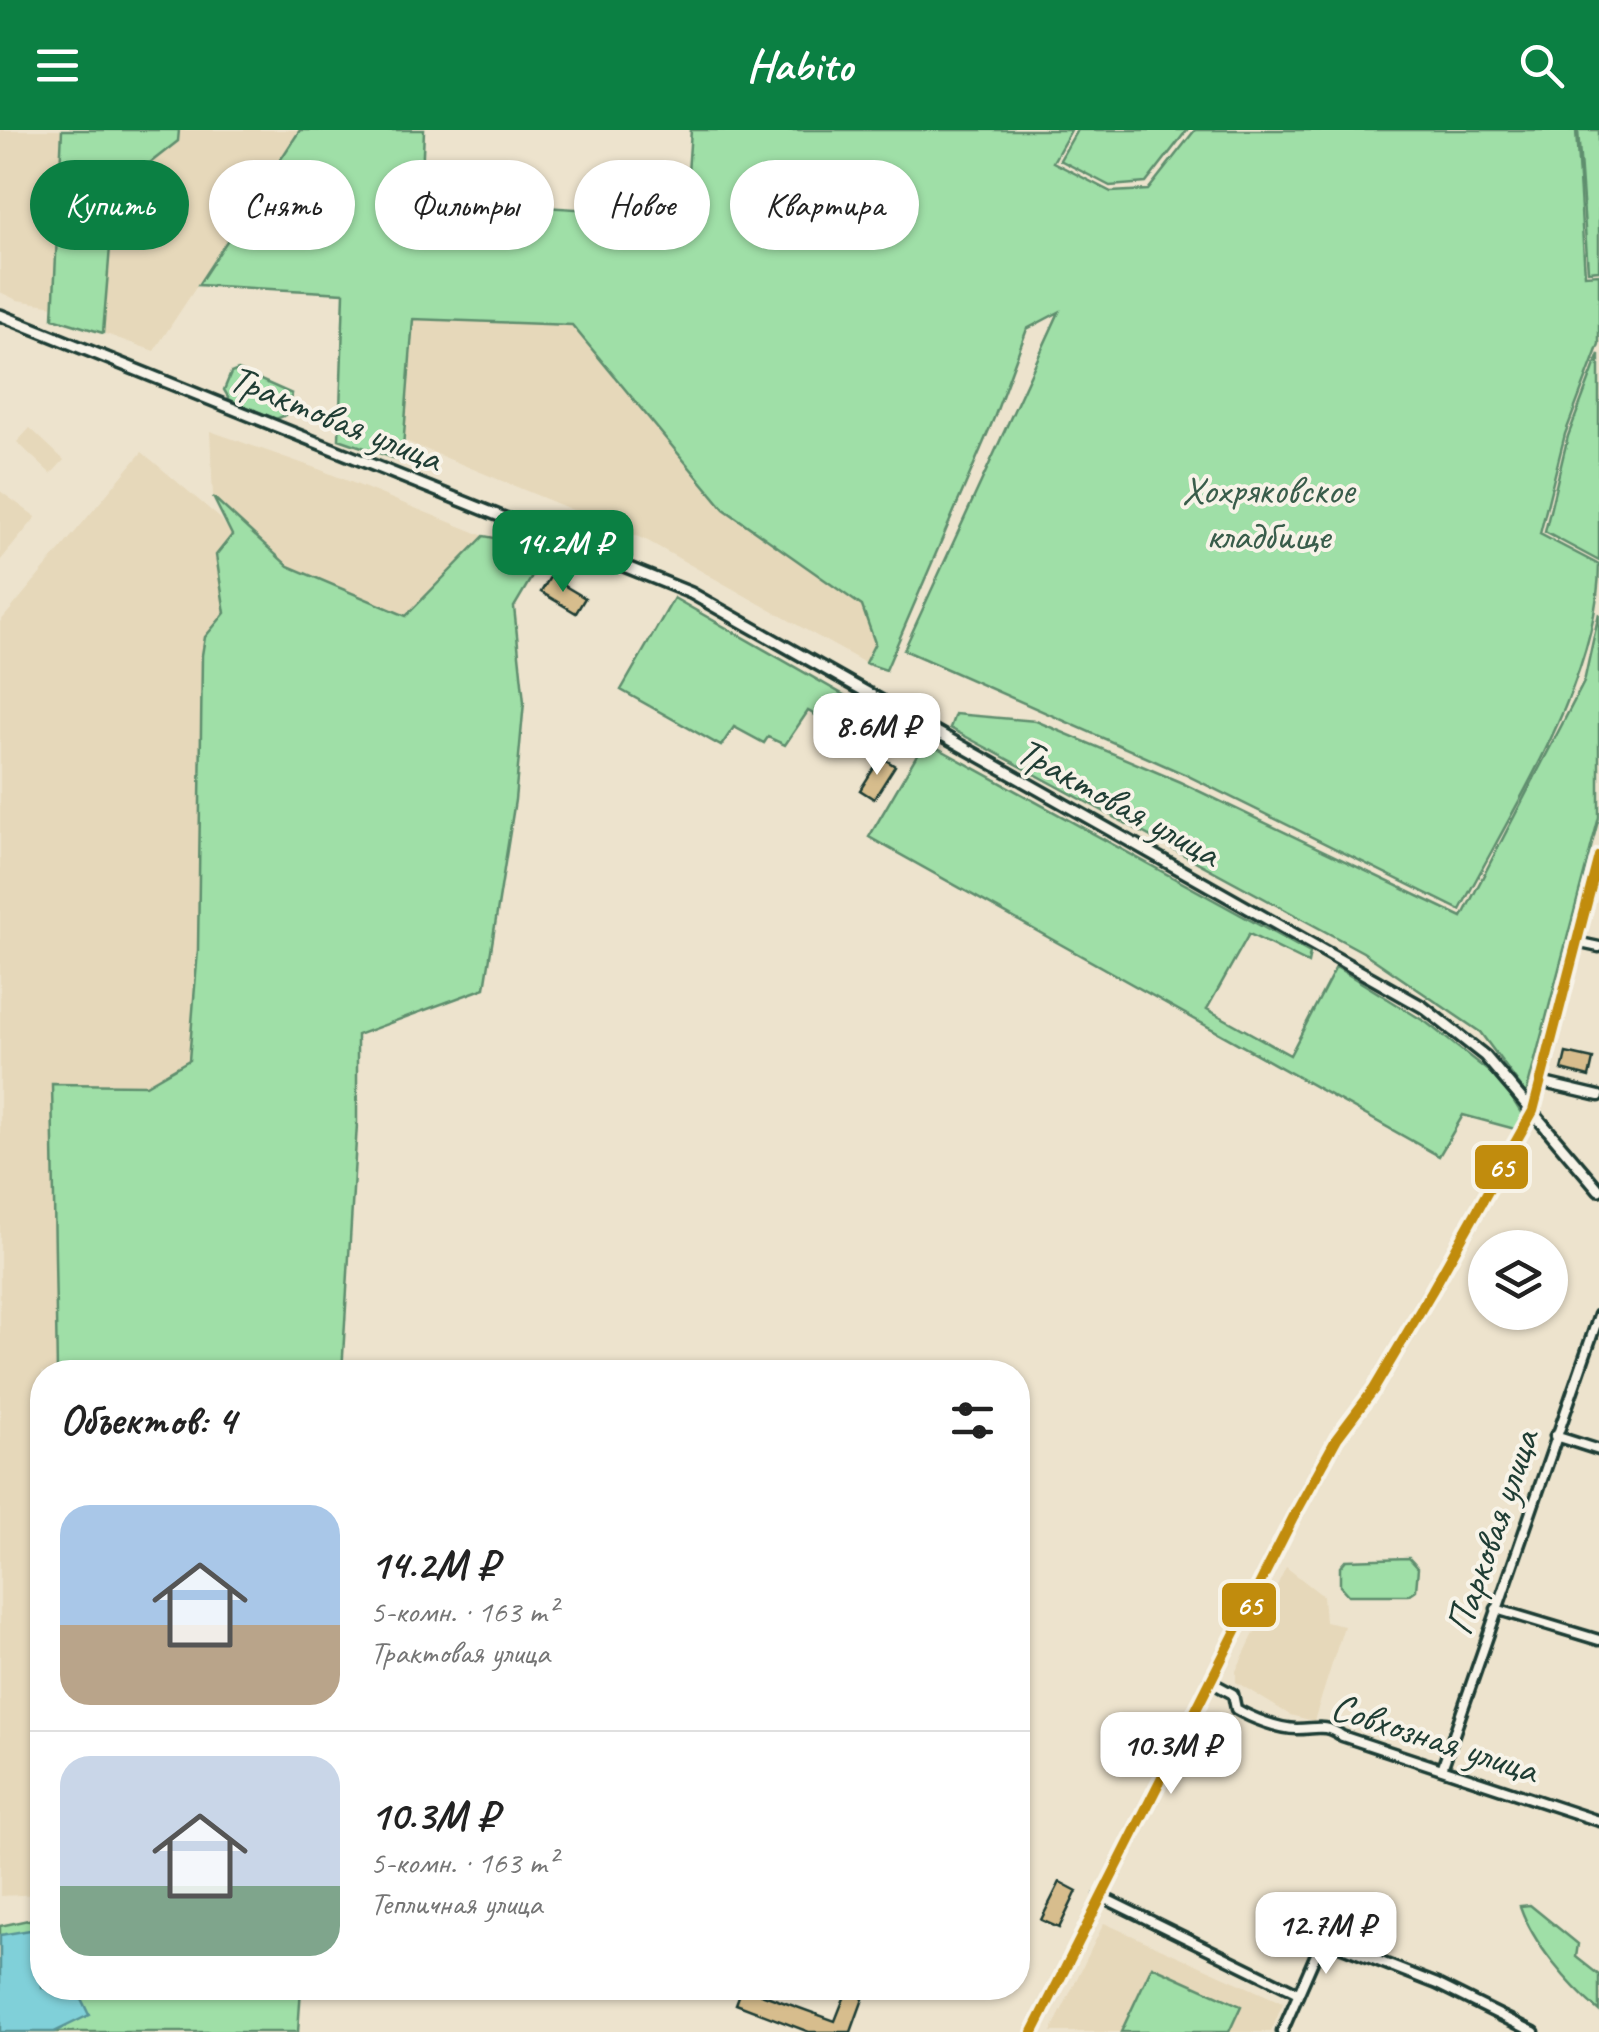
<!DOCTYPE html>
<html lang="ru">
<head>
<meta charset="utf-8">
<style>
	body { margin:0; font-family:Caveat,sans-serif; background:#f2f2f2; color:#222; height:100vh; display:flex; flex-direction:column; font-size:38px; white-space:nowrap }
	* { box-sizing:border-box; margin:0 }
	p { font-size:32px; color:#767676 }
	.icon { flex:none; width:55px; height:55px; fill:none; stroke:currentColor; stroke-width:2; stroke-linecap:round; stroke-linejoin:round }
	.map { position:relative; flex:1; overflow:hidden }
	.details { position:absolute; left:30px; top:1230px; width:1000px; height:640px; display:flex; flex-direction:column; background:#fff; border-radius:40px; box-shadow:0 2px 8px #0004 }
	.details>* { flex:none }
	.guide { position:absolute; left:30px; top:30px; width:1000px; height:90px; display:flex; gap:20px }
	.fabs { position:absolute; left:1468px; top:1100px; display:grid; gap:20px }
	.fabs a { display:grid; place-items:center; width:100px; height:100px; border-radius:50%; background:#fff; box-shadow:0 2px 8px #0004; font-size:50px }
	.price { position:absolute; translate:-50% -85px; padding:0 22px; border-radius:20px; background:#fff; color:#222; font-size:32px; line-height:65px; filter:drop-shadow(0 2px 5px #0008) }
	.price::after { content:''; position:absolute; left:50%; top:60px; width:30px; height:22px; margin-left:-15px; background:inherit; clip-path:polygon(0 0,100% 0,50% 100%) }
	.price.selected { background:#0b8043; color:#fff }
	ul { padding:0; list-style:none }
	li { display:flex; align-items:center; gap:30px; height:250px; padding:0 30px }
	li+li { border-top:2px solid #e0e0e0 }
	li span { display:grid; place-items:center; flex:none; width:280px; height:200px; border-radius:30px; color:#555 }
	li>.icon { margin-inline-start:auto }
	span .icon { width:120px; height:120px; fill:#fffc; stroke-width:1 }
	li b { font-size:42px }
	h2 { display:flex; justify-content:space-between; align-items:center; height:120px; padding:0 30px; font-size:42px }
	.pill { padding:0 35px; border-radius:45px; background:#fff; box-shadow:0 2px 8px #0004; font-size:35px; line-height:90px }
	.pill.selected { background:#0b8043; color:#fff }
	header { display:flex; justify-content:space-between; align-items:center; height:130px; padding:0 30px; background:#0b8043; color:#fff; font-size:45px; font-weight:700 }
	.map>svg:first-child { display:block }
</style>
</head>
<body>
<header><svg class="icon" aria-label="menu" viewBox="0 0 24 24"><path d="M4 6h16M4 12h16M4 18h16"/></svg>Habito<svg class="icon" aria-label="search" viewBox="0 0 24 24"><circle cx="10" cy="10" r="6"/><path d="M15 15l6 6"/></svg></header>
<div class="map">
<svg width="1599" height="1902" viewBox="0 0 1599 1902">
	<rect width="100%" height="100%" fill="#ede3cd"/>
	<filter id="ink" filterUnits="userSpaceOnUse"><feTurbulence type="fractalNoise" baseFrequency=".01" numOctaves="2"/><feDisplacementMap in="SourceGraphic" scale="20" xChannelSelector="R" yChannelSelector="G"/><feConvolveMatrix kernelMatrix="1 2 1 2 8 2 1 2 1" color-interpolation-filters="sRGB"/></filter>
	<g filter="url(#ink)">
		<path fill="#e6d8ba" d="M 0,0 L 62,0 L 54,176 L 17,170 L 0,162 Z
			M 179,0 L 300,0 L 154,221 L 103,203 L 114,68 L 141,40 L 178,12 Z
			M 413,189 L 572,195 L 724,379 L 862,476 L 875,513 L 865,533 L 648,411 L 403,310 Z
			M 30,298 L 64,330 L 51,344 L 17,312 Z
			M 210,301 L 321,340 L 484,406 L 406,487 L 288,436 L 213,367 Z
			M 142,322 L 221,389 L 232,405 L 216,425 L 226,483 L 205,507 L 202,525 L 198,820 L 189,930 L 146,955 L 52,954 L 57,1242 L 42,1242 L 42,1764 L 0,1766 L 0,492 Z
			M 0,361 L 36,387 L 0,431 Z
			M 1286,1437 L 1323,1466 L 1325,1492 L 1344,1496 L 1314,1591 L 1290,1585 L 1236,1552 L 1236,1541 Z
			M 1104,1793 L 1283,1873 L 1271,1902 L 1051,1902 Z"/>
		<path fill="#9fdfa7" stroke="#5f8e6e" stroke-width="2.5" d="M 62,0 L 179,0 L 178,11 L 141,40 L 114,68 L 103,203 L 53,188 Z
			M 300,0 L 424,0 L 421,69 L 685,86 L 691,0 L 1071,0 L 1053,32 L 1111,62 L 1148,60 L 1195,0 L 1576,0 L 1585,145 L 1599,144 L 1599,214 L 1565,304 L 1540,404 L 1599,435 C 1599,549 1512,679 1460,780 L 1184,644 L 904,520 L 1059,182 L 1027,199 L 994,288 L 886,540 L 865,533 L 875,513 L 862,476 L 724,379 L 572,195 L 413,189 L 402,331 L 339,309 L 344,163 L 198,155 Z
			M 1077,0 L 1187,0 L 1146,53 L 1110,56 L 1060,30 Z
			M 1578,0 L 1599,0 L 1599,140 L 1588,141 Z
			M 1599,224 L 1599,431 L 1545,402 L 1568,306 Z
			M 238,240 L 292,264 L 286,285 L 276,289 L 230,270 L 224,260 L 231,243 Z
			M 213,367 L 288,436 L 406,486 L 484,406 L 549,418 L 514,477 L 524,572 L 515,670 L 485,858 L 357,905 L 357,994 L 342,1242 L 57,1242 L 52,954 L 146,955 L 189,930 L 198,820 L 202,525 L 205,507 L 225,483 L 216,425 L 232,405 Z
			M 674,468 L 884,588 L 868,615 L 808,581 L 785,615 L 768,607 L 764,613 L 734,597 L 721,616 L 621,560 Z
			M 1599,483 L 1599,687 L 1526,964 L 1480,902 L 1363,822 L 950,598 L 955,584 L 1036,591 L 1180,652 L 1462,787 L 1584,552 Z
			M 925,611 L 1310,823 L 1308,833 L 1249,804 L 1207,879 L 1290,925 L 1336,837 L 1427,893 L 1502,952 L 1523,986 L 1515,999 L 1463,985 L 1439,1026 L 869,707 Z
			M 1409,1428 L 1418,1438 L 1416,1460 L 1409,1465 L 1348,1465 L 1340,1456 L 1340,1437 L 1346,1430 Z
			M 1530,1775 L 1578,1814 L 1576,1827 L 1599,1845 L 1599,1881 C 1569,1855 1533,1814 1520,1776 Z
			M 42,1787 L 42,1858 L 301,1858 L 298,1902 L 0,1902 L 0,1796 Z
			M 1152,1836 L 1241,1876 L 1229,1902 L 1121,1902 Z"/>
		<path fill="#80d0d9" stroke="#599597" stroke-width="2.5" d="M 42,1798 L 42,1858 L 76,1858 L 89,1885 L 54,1902 L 0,1902 L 0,1805 Z"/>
		<path fill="#d7bd8d" stroke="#1f3d34" stroke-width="2.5" d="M 550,447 L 585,468 L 576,483 L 541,462 Z
			M 881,627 L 895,636 L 874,669 L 860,660 Z
			M 1566,923 L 1593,929 L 1589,947 L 1562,940 Z
			M 1060,1752 L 1077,1761 L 1059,1798 L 1041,1790 Z
			M 742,1858 L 764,1858 L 761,1864 L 835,1891 L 848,1858 L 867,1858 L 851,1902 L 809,1902 L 736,1874 Z"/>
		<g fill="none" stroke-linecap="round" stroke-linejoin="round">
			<defs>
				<path id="minor" d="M 1576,812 L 1599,817
					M 1540,952 L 1599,966
					M 1533,981 L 1599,726
					M 1555,1306 L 1599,1320
					M 1496,1479 L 1599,1510
					M 1209,1551 L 1233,1564 L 1236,1579 C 1251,1588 1279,1599 1297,1599 C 1317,1599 1324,1593 1342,1606 L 1599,1691
					M 1442,1639 L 1599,1185
					M 1100,1766 L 1298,1863
					M 1282,1902 L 1320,1815 L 1332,1813 L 1437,1854 L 1534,1902"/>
				<path id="tertiary" d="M 0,185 L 691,463 L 1423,877 L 1485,926 L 1599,1060
					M 1033,1902 L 1293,1388 L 1337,1308 L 1374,1259 L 1432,1161 L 1533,981"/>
			</defs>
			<use href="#minor" stroke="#1f3d34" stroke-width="15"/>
			<use href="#tertiary" stroke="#1f3d34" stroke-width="16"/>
			<use href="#minor" stroke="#f7f3e8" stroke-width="8"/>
			<use href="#tertiary" stroke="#f7f3e8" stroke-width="9"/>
			<defs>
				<path id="bus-1" d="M 1033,1902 L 1293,1388 L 1337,1308 L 1374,1259 L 1432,1161 L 1533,981 L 1599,726"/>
			</defs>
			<use href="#bus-1" stroke="#f7f3e8" stroke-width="18"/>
			<use href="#bus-1" stroke="#c18c0d" stroke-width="10"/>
		</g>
	</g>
	<g text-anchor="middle" stroke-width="8" stroke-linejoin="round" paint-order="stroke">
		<g font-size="40" fill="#1f3d34" stroke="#f7f3e8">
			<text transform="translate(336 287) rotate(22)" y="14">Трактовая улица</text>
			<text transform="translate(1119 671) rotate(29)" y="14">Трактовая улица</text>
			<text transform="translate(1491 1402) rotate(-71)" y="14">Парковая улица</text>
			<text transform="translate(1435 1607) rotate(18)" y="14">Совхозная улица</text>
		</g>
		<g font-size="40" fill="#395d4b" stroke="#f7f3e8">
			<text x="1268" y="373">Хохряковское<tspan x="1268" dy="46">кладбище</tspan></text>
		</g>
	</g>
	<g stroke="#f7f3e8" stroke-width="4">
		<rect x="1473" y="1013" width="57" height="48" rx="10" fill="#c18c0d"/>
		<rect x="1220" y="1451" width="58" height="48" rx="10" fill="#c18c0d"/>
	</g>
	<g font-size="28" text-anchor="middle" font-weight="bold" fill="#fff">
		<text x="1501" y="1047">65</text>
		<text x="1249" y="1485">65</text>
	</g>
</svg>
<div class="fabs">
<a><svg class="icon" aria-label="layers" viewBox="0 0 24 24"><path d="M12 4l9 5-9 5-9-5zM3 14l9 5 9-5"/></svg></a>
</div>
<b class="price selected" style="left:563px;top:465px">14.2M ₽</b>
<b class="price" style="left:877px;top:648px">8.6M ₽</b>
<b class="price" style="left:1171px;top:1667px">10.3M ₽</b>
<b class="price" style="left:1326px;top:1847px">12.7M ₽</b>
<div class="guide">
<a class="pill selected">Купить</a>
<a class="pill">Снять</a>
<a class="pill">Фильтры</a>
<a class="pill">Новое</a>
<a class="pill">Квартира</a>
</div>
<section class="details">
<h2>Объектов: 4<svg class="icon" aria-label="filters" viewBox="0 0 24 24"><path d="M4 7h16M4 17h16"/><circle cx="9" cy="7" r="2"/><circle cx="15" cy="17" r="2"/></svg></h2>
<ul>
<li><span style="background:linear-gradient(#a9c7e8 60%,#b9a48a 0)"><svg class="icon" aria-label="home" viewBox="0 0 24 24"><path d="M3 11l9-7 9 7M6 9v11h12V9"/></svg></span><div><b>14.2M ₽</b><p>5-комн. · 163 m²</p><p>Трактовая улица</p></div></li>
<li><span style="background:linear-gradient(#c9d6e8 65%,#7fa58c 0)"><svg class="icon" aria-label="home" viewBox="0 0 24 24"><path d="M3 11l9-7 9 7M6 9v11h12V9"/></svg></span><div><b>10.3M ₽</b><p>5-комн. · 163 m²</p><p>Тепличная улица</p></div></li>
</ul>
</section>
</div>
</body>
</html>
